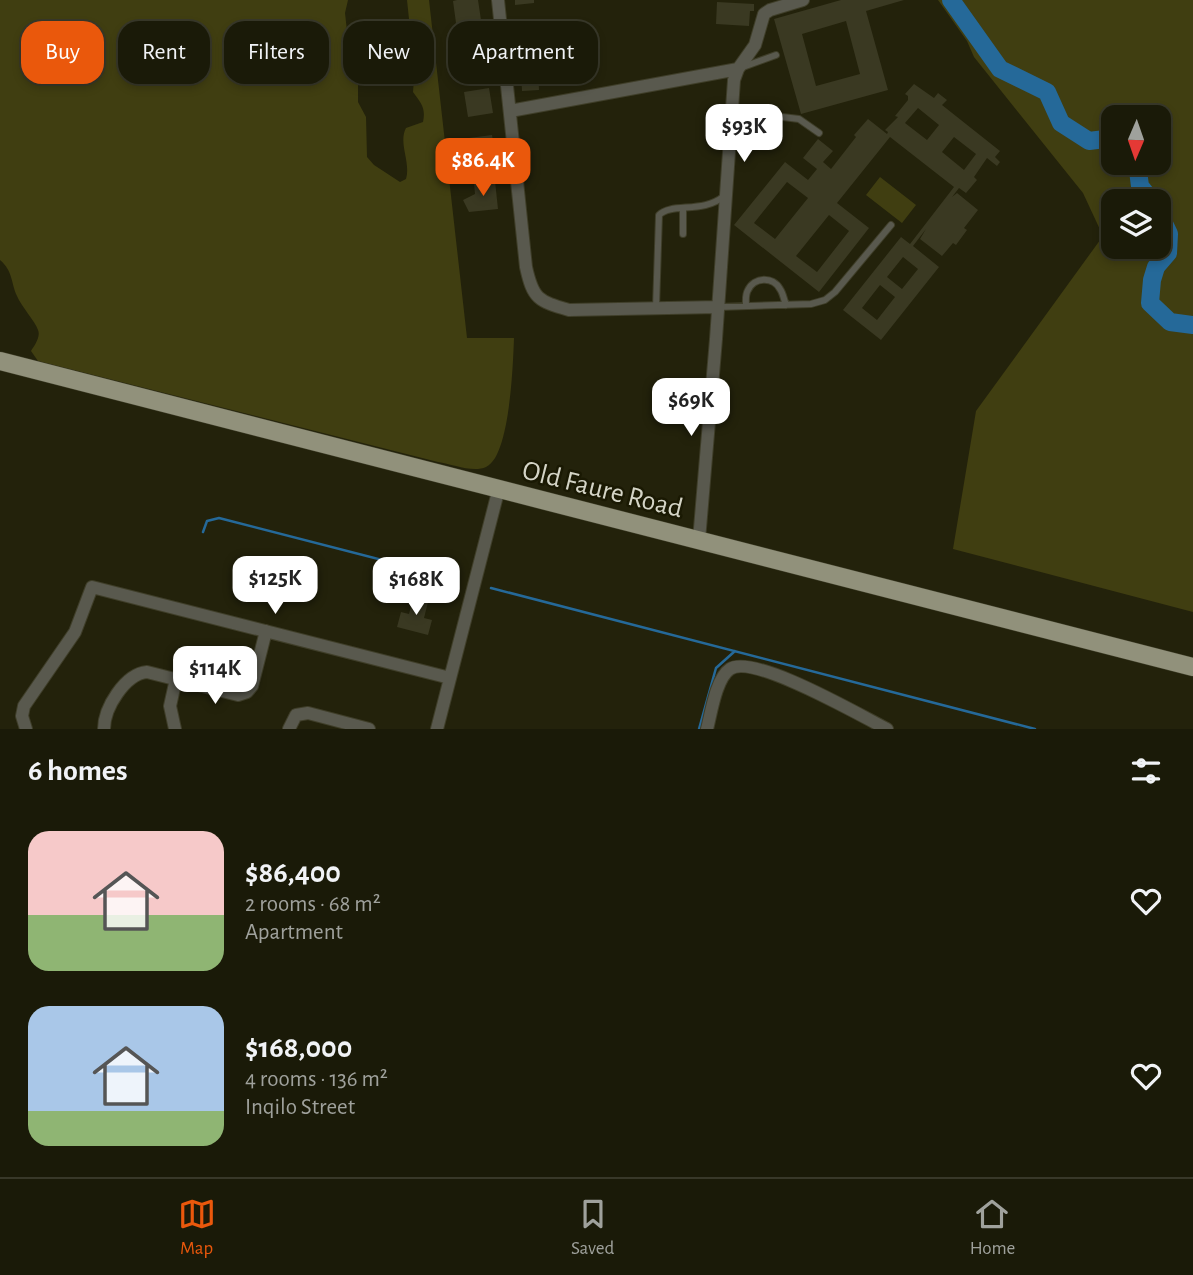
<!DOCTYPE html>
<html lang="en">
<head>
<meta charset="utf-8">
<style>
	body { margin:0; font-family:"Alegreya Sans",sans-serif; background:#272716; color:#f1f3f6; height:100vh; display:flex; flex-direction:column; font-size:26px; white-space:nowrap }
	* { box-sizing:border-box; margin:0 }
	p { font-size:23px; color:#9fa19c }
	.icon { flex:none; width:38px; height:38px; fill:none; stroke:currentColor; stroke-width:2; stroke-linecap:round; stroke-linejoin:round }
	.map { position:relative; height:729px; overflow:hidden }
	.drawer { display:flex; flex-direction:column; background:#1a1a08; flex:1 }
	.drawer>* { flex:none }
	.hud { position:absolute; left:21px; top:21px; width:700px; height:63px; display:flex; gap:14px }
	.needle { width:46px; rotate:182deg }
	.tools { position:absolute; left:1101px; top:105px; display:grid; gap:14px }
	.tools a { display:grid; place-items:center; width:70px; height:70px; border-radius:14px; background:#1a1a08; box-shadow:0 4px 10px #0003,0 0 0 2px #383829; font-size:35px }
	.price { position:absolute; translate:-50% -60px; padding:0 16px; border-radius:14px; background:#fff; color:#222; font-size:23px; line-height:46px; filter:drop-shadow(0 2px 4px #0008) }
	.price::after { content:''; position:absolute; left:50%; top:42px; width:21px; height:16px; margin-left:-10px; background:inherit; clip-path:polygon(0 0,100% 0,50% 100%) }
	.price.selected { background:#ea580c; color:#fff }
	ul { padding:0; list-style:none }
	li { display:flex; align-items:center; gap:21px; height:175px; padding:0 28px }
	li span { display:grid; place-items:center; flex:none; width:196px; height:140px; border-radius:21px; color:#555 }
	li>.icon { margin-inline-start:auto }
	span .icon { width:84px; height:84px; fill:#fffc; stroke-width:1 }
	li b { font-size:30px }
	h2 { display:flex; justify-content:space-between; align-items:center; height:84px; padding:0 28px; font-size:30px }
	.chip { padding:0 24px; border-radius:21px; background:#1a1a08; box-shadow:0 4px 10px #0003,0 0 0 2px #383829; font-size:24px; line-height:63px }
	.chip.selected { background:#ea580c; color:#fff }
	.tab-bar { display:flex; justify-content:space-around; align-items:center; height:98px; border-top:2px solid #383829; background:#1a1a08; font-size:19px; color:#9fa19c }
	.tab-bar a { display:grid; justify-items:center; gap:4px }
	.tab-bar .selected { color:#ea580c }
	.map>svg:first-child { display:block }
</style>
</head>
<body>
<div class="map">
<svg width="1193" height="729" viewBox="0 0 1193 729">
	<rect width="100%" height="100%" fill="#23220b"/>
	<path fill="#403e11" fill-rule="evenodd" d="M 0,0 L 348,0 L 345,13 L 348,40 L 351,47 L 351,64 L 358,78 L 358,102 L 366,117 L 367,157 L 374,165 L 400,182 L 406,179 C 411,162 398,143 406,128 L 423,122 C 426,108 421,103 413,92 L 416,54 L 411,38 L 407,0 L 429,0 L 467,338 L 514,338 C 513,364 510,457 486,467 C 473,473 452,464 438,462 L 38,361 L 31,351 C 34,346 41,337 38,330 C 35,321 21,306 17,296 C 11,283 13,271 0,260 Z
		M 938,0 L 1193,0 L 1193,612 L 953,549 L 976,411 L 1103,236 L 1083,193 L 974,57 L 967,41 ZM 1113,117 L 1158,117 L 1158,163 L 1113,163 ZM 1158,201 L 1158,247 L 1113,247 L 1113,201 Z
		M 880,177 L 916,205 L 902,223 L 866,195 Z"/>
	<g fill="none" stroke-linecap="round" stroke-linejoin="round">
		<path stroke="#256999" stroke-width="2.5" d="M 203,532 L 207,521 L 219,518 L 456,579
			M 491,588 L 1035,729
			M 699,729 L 716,668 L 735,651"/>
		<path stroke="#256999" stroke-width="18" d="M 951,0 L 1000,69 L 1047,92 L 1061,123 L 1089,141 L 1113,138
			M 1137,163 L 1140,186 L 1152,201
			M 1158,211 L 1169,234 L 1168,253 L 1156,267 L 1152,280 L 1150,303 L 1170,322 L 1193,325"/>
	</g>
	<path fill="#3a3922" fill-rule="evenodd" d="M 457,0 L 478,0 L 481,20 L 456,23 L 453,1 Z
		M 515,0 L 534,0 L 534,3 L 515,5 Z
		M 841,0 L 904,0 L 866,11 L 888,90 L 801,114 L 774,19 ZM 846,21 L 860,74 L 816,86 L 802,34 Z
		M 717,2 L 754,4 L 754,11 L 750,11 L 749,26 L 716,24 Z
		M 534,19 L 537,45 L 517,47 L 515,21 Z
		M 483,42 L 486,68 L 461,71 L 457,46 Z
		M 538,70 L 539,90 L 522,91 L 521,71 Z
		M 914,84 L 934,98 L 938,93 L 947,100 L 942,105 L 1000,151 L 995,157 L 1000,162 L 997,166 L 987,158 L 974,177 L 977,180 L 966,193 L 959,188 L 952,197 L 957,193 L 978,210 L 964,228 L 967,230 L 956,245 L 953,243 L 942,256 L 920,239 L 926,229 L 913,246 L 939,267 L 881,340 L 843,310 L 901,237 L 910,244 L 954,187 L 890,137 L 837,203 L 869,228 L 819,292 L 734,225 L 785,162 L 808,180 L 817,169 L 803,158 L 818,139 L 833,151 L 823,162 L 831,169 L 856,137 L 854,135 L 868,119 L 887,134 L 888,132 L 885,130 L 898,117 L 895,116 L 908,100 L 908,96 L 905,94 ZM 918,108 L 939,125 L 927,140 L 905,123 ZM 954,137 L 976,154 L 964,170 L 942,152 ZM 787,182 L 808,198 L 775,239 L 754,223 ZM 829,215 L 849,231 L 817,272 L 796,256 ZM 903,257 L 918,269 L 902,289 L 887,277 ZM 880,285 L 895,297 L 877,320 L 862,308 Z
		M 489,88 L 493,113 L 468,117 L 464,92 Z
		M 492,135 L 496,158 L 472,161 L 469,138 Z
		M 495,181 L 498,209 L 469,212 L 463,200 L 475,194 L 474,183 Z
		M 414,594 L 429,598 L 424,618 L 432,620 L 428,635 L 397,627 L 401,612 L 409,614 Z"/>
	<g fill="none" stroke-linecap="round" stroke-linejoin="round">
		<defs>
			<path id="service" d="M 743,67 L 776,55
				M 733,111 L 799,119 L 819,133
				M 683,209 L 683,234
				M 746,306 C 746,300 745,295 748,290 C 754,277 773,276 780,289 C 783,293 784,300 786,305
				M 718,307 L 811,304 L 825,300 L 835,292 L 891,225
				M 656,308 L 659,215 C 672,202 703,214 724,196"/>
			<path id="minor" d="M 498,0 L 526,267 C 533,299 538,301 569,310 L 718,307
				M 510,111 L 738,69
				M 699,540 L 716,339 L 734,80 L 738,69 L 755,45 L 764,14 L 770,10 L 803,0
				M 26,729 L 22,716 L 24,706 L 75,632 L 92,587 L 450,678
				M 104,729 C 104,708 125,674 147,672 L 238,695 L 247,692 L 252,686 L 266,631
				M 175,729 L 170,706 L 176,679
				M 289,729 L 296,715 L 308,713 L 369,729
				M 437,729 L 499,488
				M 707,729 C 711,714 716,678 730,669 C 753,653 861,716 887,729"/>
			<path id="primary" d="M 0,361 L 1193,667"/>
		</defs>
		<use href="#service" stroke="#3f3e29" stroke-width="8"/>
		<use href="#minor" stroke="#3f3e29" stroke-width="14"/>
		<use href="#primary" stroke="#3f3e29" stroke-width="19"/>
		<use href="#service" stroke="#59594e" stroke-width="6"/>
		<use href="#minor" stroke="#59594e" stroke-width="12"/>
		<use href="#primary" stroke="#91917b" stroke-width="18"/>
	</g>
	<g text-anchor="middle" stroke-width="5" stroke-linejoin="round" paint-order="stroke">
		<g font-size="28" fill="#d4d4c6" stroke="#1a1903">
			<text transform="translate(603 488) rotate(14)" y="10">Old Faure Road</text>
		</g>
	</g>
</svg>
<div class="tools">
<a><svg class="needle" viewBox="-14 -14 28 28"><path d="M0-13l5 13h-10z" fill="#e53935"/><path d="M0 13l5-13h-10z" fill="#9fa19c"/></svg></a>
<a><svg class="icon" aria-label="layers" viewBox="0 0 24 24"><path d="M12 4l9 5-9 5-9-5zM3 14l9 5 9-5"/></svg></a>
</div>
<b class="price" style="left:744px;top:164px">$93K</b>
<b class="price selected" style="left:483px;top:198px">$86.4K</b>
<b class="price" style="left:691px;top:438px">$69K</b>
<b class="price" style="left:275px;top:616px">$125K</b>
<b class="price" style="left:416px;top:617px">$168K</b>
<b class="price" style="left:215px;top:706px">$114K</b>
<div class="hud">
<a class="chip selected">Buy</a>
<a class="chip">Rent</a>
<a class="chip">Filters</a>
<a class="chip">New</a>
<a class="chip">Apartment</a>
</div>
</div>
<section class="drawer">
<h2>6 homes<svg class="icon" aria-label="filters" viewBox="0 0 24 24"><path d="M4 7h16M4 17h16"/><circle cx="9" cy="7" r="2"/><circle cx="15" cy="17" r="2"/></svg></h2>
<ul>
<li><span style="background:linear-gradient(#f6c9c9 60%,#8fb573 0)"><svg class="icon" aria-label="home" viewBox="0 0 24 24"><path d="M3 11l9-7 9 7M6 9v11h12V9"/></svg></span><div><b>$86,400</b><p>2 rooms · 68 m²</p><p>Apartment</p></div><svg class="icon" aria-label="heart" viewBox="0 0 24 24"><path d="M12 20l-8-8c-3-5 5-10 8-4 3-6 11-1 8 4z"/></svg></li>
<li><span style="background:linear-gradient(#a9c7e8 75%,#8fb573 0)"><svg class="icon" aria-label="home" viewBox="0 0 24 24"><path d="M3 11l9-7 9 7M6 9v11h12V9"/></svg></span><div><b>$168,000</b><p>4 rooms · 136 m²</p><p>Inqilo Street</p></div><svg class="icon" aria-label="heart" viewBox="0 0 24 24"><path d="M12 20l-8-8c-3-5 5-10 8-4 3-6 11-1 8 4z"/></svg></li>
</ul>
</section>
<nav class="tab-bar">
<a class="selected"><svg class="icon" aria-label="map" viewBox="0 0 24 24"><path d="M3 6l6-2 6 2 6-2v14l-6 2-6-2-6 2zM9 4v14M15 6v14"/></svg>Map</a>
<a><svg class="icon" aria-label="saved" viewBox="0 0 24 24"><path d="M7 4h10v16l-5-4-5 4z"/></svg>Saved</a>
<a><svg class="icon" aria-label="home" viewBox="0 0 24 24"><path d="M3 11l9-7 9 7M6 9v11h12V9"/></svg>Home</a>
</nav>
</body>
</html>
